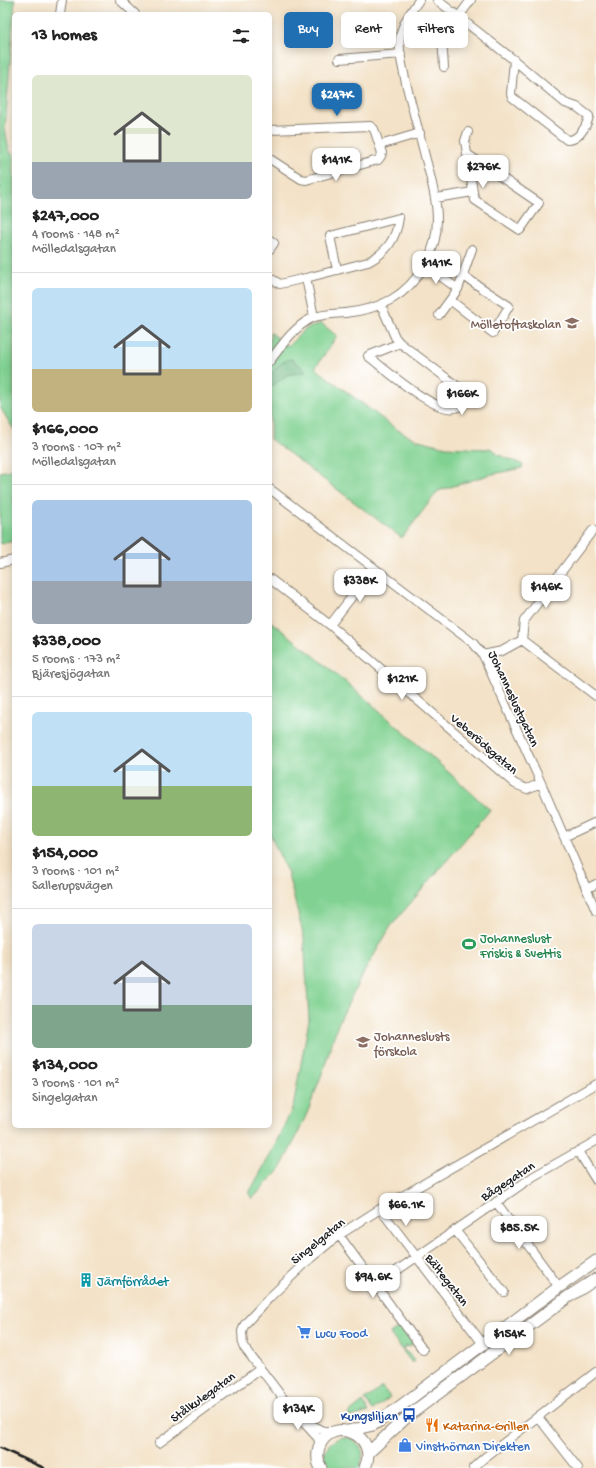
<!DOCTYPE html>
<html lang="en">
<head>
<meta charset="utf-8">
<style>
	body { margin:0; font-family:"Gochi Hand",sans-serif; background:#f2f2f2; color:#222; height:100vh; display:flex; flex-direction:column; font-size:15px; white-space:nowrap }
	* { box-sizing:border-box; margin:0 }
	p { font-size:13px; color:#767676 }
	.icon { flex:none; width:22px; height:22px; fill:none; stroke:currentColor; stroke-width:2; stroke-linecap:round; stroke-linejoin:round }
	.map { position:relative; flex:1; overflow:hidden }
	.drawer { position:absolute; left:12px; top:12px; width:260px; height:1116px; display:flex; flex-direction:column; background:#fff; border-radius:6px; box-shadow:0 2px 10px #0003 }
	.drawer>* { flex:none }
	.guide { position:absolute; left:284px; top:12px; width:252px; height:36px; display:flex; gap:8px }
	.price { position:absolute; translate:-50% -34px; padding:0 9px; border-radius:8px; background:#fff; color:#222; font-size:13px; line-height:26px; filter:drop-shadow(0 1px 2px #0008) }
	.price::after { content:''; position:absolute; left:50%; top:24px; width:12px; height:9px; margin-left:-6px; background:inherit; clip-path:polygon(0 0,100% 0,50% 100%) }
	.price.on { background:#1f6fb2; color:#fff }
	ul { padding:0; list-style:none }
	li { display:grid; align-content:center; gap:8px; height:212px; padding:0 20px }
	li+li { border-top:1px solid #e0e0e0 }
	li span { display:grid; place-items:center; height:124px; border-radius:6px; color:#555 }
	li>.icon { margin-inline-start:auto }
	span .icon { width:72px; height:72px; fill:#fffc; stroke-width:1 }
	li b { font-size:17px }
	h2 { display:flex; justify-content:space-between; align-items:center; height:48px; padding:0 20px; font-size:17px }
	.chip { padding:0 14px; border-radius:6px; background:#fff; box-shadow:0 2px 10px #0003; font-size:14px; line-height:36px }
	.chip.on { background:#1f6fb2; color:#fff }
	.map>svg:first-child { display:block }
</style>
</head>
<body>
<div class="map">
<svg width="596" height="1468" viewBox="0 0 596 1468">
	<rect width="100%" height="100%" fill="#fff"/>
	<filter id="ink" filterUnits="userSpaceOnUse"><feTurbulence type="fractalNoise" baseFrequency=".025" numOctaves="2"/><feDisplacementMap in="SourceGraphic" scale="8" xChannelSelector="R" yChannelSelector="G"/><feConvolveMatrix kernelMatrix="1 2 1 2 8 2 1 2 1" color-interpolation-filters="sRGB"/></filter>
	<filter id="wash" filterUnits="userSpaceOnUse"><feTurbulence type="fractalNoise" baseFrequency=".012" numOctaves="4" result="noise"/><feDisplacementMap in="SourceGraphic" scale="16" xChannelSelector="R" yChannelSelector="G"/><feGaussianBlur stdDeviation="0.9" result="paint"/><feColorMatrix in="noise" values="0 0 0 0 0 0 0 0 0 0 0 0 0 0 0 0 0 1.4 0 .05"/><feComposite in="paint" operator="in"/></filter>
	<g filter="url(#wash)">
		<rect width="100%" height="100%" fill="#f3e2c7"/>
		<path fill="#81d292" stroke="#4e7757" d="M 0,0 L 15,0 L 5,128 L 9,151 L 14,155 L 14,430 L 0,407 Z
			M 321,323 L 337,336 L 315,368 L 396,429 L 415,439 L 446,447 L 487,449 L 489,448 L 494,450 L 497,454 L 523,465 L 522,468 L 488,475 L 438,491 L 402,538 L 270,439 L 270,332 L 288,346 L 304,330 Z
			M 14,469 L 14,541 L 0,544 L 0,472 Z
			M 270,621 C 347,680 419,745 490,810 L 391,926 L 360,979 L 338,1024 L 324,1068 L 308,1111 L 295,1140 L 280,1169 L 252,1199 L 249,1193 L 269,1157 L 293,1107 L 309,1020 L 304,938 L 288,874 L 270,834 Z
			M 401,1326 L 413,1342 L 410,1347 L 405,1346 L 403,1350 L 408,1353 L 414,1361 L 412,1363 L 390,1334 Z
			M 382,1387 L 390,1397 L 373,1410 L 365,1400 Z
			M 363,1402 L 369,1412 L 350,1417 L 348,1414 Z
			M 343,1437 C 355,1438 357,1442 363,1452 L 360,1468 L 327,1468 C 320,1453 327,1441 343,1437 Z"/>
		<path fill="#68b47c" stroke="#42684c" d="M 291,359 L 306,370 L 305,372 L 287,375 L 272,386 L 270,386 L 270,375 C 276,369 282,360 291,359 Z"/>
	</g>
	<g filter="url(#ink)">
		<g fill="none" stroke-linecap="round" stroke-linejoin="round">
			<defs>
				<path id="minor" d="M 120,0 L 135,14
					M 437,0 L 514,60 L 565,103 L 577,107 L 589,116 C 587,126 578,141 567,140 L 512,97 L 511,94 L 514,60
					M 60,14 L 62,0
					M 339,59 L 401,54
					M 444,67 L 442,39 L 471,0
					M 270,130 L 370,126 L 374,129 L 382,153 L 381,156 L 378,160 L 306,180 L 301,179 L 270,159
					M 380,145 L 420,133
					M 467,154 L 539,203 L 520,230 L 475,200 L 473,192
					M 436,198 L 473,192 L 465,141 L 468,132
					M 270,240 L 274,243 L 270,249
					M 425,265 L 458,289
					M 270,278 L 280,284 L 306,278
					M 450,300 L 493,333 L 509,306 L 462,275
					M 381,305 L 395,337 L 400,343 L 368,356 C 384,368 439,418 458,407 L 464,396 L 461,389 L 400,343
					M 439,315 L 458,289 L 472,249
					M 314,317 L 306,278 L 368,262 C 387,252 396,239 399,218 L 330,236 L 337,270
					M 270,361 C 282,345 294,327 312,318 C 322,314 335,314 345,313 C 381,309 406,297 425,265 C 446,229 435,193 425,156 C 419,132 412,107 406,83 C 403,68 398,52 400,38 C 402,23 411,12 419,0
					M 270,489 L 473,643 L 483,655 L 541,783 L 596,911
					M 0,563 L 14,560
					M 270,579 L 330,625 L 515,784 L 527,789 L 541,783
					M 330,625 L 374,568
					M 522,640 L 596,696
					M 483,655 L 502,651 L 522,640 L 524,621 L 593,530
					M 564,837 L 596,822
					M 586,889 L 596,884
					M 578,1151 L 596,1180
					M 496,1202 L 559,1287
					M 380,1209 L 483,1344
					M 455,1230 L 504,1292
					M 339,1235 L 423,1350
					M 376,1285 L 534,1176 L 596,1141
					M 538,1417 L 578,1468
					M 306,1422 L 324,1431 L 335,1431
					M 159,1443 L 260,1369
					M 320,1446 L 318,1438 L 292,1410 L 243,1346 L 242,1331 L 245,1324 L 270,1297 L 311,1258 L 339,1235 L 380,1209 L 596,1084
					M 473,1468 L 484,1458 L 596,1372"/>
				<path id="secondary" d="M 348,1431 L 373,1425 L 394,1411 L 559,1287 L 596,1261
					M 368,1453 L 409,1415 L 568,1297 L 596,1279
					M 321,1468 C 317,1461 317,1454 319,1447 C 331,1415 380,1434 365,1468"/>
			</defs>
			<use href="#minor" stroke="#887f72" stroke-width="10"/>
			<use href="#secondary" stroke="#887f72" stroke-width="13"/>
			<use href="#minor" stroke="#fff" stroke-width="8"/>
			<use href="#secondary" stroke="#fff" stroke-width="11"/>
			<path stroke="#1c1c1c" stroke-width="2.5" d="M 0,1448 L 44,1468"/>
		</g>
	</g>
	<defs>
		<symbol id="school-bare" viewBox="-9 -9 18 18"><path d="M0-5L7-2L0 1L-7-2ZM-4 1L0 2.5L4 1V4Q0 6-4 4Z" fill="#8d6e63" stroke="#fff" stroke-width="2.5" paint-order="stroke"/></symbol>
		<symbol id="stadium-bare" viewBox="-9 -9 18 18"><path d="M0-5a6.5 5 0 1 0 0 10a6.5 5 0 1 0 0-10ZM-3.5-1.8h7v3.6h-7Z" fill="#2e9e5b" stroke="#fff" stroke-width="2.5" paint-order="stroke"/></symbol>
		<symbol id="building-bare" viewBox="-9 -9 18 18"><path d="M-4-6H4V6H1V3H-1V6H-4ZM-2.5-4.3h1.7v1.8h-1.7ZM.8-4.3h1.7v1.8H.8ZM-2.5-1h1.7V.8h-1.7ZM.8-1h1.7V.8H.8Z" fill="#0f9aa8" stroke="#fff" stroke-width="2.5" paint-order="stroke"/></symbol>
		<symbol id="supermarket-bare" viewBox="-9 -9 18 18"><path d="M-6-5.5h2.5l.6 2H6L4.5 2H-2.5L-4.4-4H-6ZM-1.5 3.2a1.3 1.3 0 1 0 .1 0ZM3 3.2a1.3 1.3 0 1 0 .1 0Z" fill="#3f7fe0" stroke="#fff" stroke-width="2.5" paint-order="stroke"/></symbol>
		<symbol id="bus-bare" viewBox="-9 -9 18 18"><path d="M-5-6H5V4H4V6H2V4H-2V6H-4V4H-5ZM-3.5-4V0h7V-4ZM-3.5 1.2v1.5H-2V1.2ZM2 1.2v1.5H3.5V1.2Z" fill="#1a4fb4" stroke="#fff" stroke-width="2.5" paint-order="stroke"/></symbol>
		<symbol id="restaurant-bare" viewBox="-9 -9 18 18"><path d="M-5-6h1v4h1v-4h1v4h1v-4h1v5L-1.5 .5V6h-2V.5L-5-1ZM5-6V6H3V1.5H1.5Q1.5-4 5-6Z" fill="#e8710a" stroke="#fff" stroke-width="2.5" paint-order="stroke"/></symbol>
		<symbol id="shop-bare" viewBox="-9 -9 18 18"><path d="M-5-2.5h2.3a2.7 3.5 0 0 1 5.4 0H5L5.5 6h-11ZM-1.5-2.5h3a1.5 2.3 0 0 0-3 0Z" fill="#3f7fe0" stroke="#fff" stroke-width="2.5" paint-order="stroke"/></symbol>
	</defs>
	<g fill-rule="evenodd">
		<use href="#school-bare" x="562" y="313" width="20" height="20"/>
		<use href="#stadium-bare" x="459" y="934" width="20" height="20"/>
		<use href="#school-bare" x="353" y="1032" width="20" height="20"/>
		<use href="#building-bare" x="76" y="1270" width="20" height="20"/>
		<use href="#supermarket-bare" x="294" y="1322" width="20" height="20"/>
		<use href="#bus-bare" x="399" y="1405" width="20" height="20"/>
		<use href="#restaurant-bare" x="422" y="1415" width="20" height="20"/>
		<use href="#shop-bare" x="395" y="1435" width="20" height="20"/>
	</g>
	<g text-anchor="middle" stroke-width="3.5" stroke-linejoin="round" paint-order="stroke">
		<g font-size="13" fill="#785e54" stroke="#fff" text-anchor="end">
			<text x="561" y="328">Mölletoftaskolan</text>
			<text x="374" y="1040" text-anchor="start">Johanneslusts<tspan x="374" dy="15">förskola</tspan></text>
		</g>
		<g font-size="13" fill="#1c1c1c" stroke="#fff">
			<text transform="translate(515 698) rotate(65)" y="5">Johanneslustgatan</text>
			<text transform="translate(485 743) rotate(41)" y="5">Veberödsgatan</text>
			<text transform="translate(507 1180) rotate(-33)" y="5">Bågegatan</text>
			<text transform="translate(317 1240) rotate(-39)" y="5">Singelgatan</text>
			<text transform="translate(448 1279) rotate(52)" y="5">Bältegatan</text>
			<text transform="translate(202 1396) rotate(-36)" y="5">Stålkulegatan</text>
		</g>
		<g font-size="13" fill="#27864d" stroke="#fff" text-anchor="start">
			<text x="480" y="942">Johanneslust<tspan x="480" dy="15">Friskis &amp; Svettis</tspan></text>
		</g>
		<g font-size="13" fill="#0d838f" stroke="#fff" text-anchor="start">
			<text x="97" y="1285">Järnförrådet</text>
		</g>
		<g font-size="13" fill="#366cbe" stroke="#fff" text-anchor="start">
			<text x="315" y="1337">Lucu Food</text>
			<text x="416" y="1450">Vinsthörnan Direkten</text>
		</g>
		<g font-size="13" fill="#164399" stroke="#fff" text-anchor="end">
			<text x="398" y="1420">Kungsliljan</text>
		</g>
		<g font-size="13" fill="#c56008" stroke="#fff" text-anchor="start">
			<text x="443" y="1430">Katarina-Grillen</text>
		</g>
	</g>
</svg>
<b class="price on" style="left:337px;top:117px">$247K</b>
<b class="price" style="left:336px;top:182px">$141K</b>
<b class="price" style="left:483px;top:189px">$276K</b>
<b class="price" style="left:436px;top:285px">$141K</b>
<b class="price" style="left:462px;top:416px">$166K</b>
<b class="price" style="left:360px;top:603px">$338K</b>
<b class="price" style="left:546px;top:609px">$146K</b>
<b class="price" style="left:402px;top:701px">$121K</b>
<b class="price" style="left:406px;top:1227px">$66.1K</b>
<b class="price" style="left:519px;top:1250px">$85.5K</b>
<b class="price" style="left:373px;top:1299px">$94.6K</b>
<b class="price" style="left:509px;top:1356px">$154K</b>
<b class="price" style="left:298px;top:1431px">$134K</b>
<div class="guide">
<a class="chip on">Buy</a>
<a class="chip">Rent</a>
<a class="chip">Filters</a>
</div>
<section class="drawer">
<h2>13 homes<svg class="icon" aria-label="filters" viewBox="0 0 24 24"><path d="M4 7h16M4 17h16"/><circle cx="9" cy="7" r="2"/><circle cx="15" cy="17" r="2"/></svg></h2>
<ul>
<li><span style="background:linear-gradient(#dfe7d0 70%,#9aa5b1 0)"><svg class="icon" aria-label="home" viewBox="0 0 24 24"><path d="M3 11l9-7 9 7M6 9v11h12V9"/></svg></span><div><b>$247,000</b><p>4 rooms · 148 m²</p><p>Mölledalsgatan</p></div></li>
<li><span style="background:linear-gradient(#bfe0f5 65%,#c2b280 0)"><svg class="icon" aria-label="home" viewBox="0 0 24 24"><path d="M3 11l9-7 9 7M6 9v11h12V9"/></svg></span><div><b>$166,000</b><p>3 rooms · 107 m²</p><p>Mölledalsgatan</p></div></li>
<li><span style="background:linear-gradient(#a9c7e8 65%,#9aa5b1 0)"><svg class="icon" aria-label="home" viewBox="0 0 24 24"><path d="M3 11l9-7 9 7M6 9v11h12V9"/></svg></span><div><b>$338,000</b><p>5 rooms · 173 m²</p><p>Bjäresjögatan</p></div></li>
<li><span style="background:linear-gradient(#bfe0f5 60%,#8fb573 0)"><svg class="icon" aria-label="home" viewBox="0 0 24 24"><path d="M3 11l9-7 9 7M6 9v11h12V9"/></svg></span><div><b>$154,000</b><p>3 rooms · 101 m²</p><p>Sallerupsvägen</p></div></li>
<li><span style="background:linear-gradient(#c9d6e8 65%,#7fa58c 0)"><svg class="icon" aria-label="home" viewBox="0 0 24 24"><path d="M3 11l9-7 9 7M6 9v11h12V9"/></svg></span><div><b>$134,000</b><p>3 rooms · 101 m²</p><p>Singelgatan</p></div></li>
</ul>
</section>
</div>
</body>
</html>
